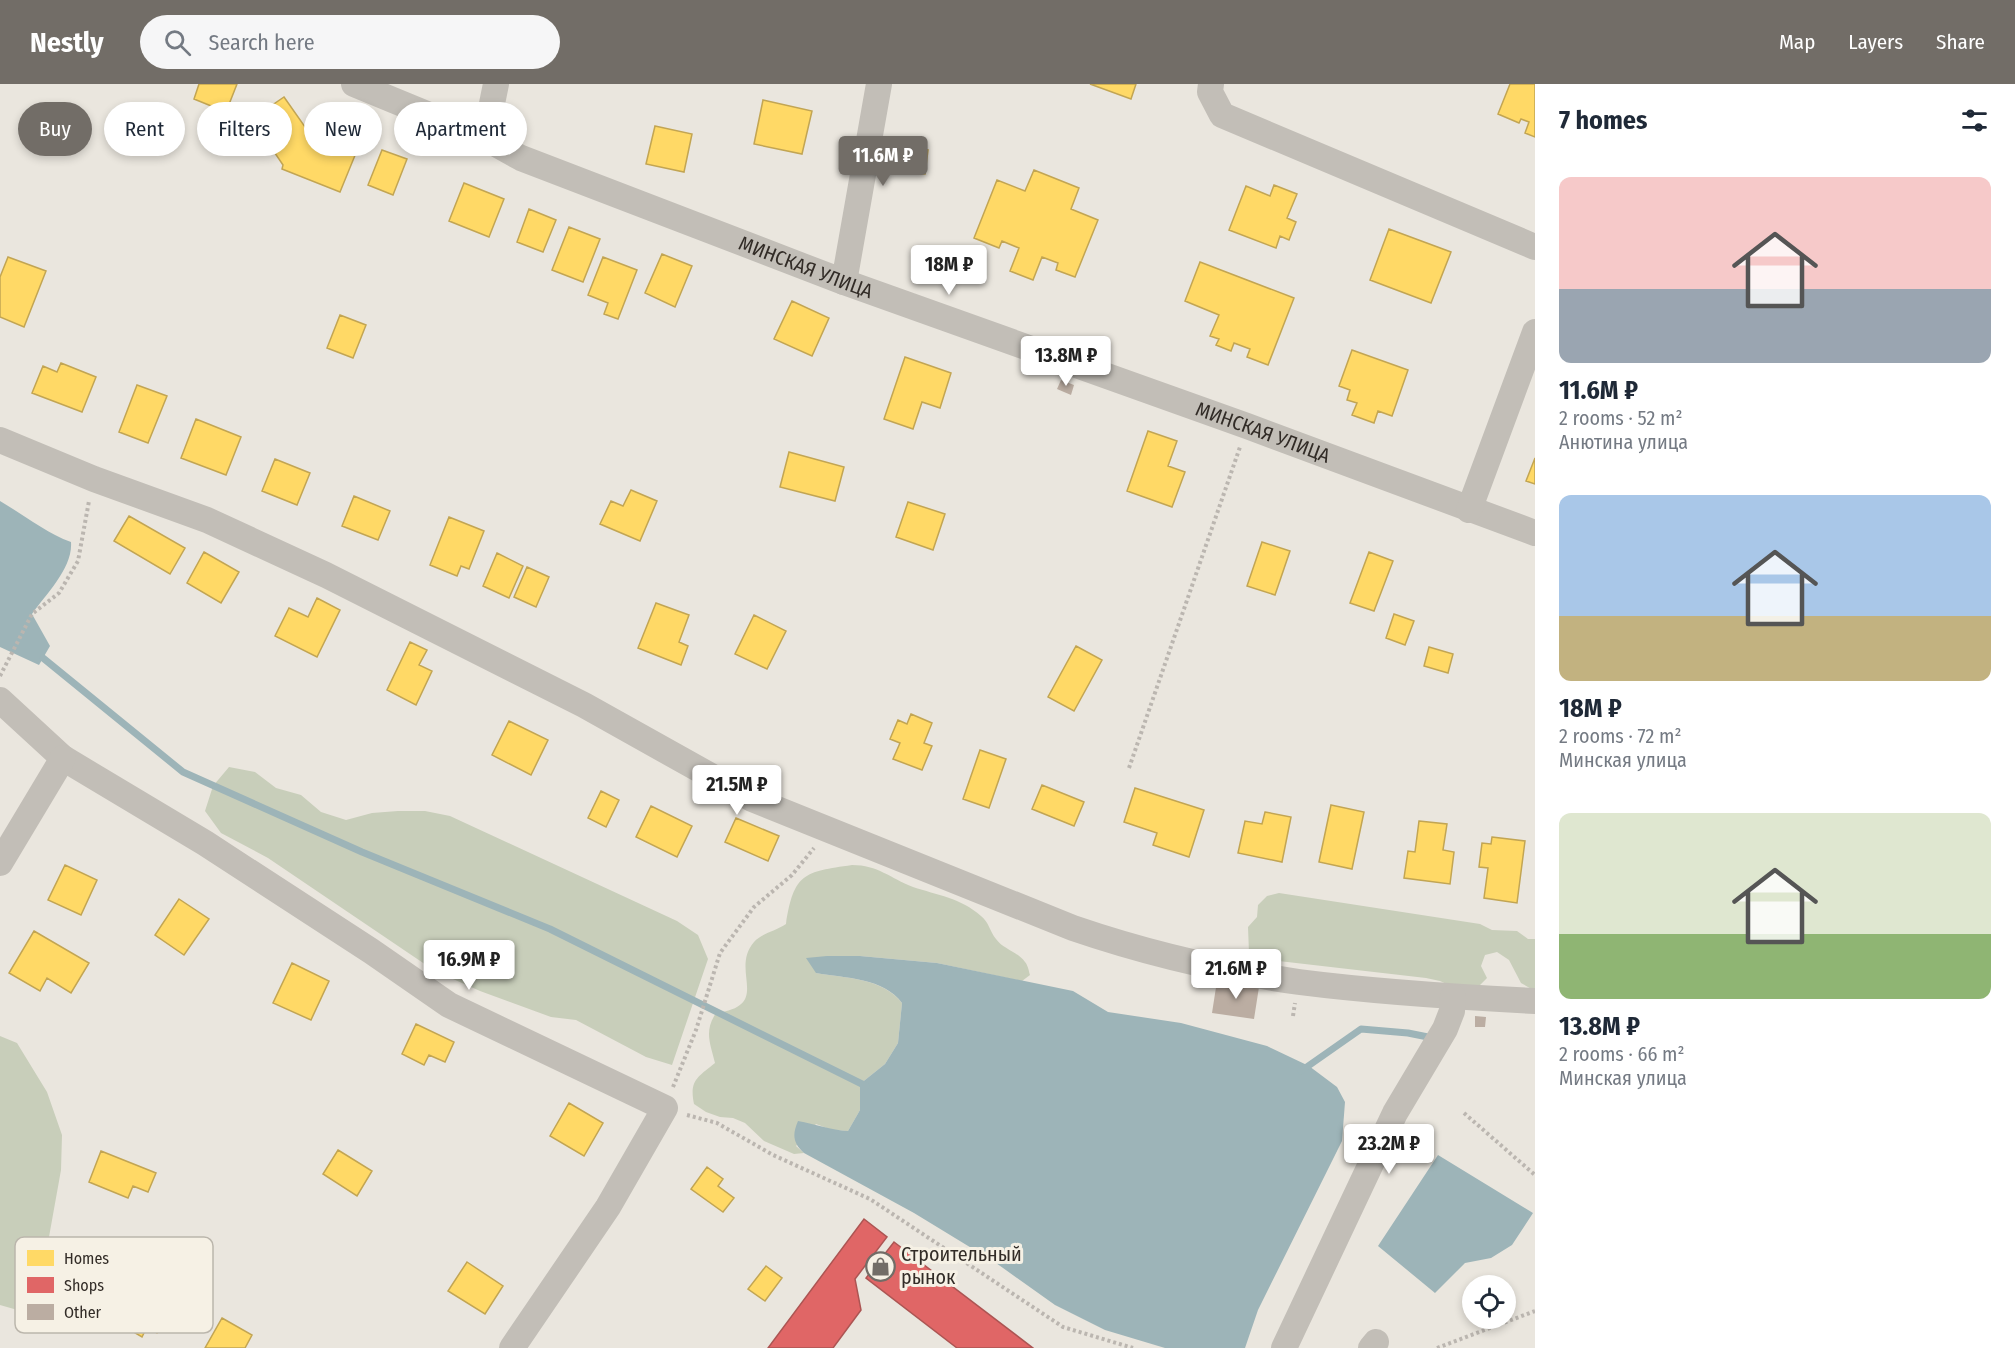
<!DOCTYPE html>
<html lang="en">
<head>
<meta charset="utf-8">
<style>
	body { margin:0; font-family:"Fira Sans Condensed",sans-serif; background:#f6f6f7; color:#1f2937; height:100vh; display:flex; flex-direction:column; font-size:22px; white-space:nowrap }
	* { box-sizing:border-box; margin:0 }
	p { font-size:20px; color:#747a83 }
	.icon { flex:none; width:33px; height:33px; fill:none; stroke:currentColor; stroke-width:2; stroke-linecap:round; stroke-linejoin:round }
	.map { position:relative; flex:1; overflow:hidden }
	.panel { display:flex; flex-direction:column; background:#fff; width:480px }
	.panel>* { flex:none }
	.hud { position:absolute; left:18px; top:18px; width:570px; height:54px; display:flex; gap:12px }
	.buttons { position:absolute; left:1462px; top:1191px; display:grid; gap:12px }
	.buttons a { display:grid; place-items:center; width:54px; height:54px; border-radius:50%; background:#fff; box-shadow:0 3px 9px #0003; font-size:30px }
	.price { position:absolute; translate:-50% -51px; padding:0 14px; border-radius:6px; background:#fff; color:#222; font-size:20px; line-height:39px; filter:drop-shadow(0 2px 3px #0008) }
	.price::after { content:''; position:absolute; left:50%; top:36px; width:18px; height:14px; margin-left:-9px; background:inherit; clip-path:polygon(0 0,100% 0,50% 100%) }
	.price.on { background:#726d67; color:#fff }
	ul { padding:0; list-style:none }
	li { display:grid; align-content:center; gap:12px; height:318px; padding:0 24px }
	li span { display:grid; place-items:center; height:186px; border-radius:12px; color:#555 }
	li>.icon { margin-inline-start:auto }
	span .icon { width:108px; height:108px; fill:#fffc; stroke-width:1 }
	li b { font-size:26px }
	h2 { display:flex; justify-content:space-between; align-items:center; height:72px; padding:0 24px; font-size:26px }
	.tag { padding:0 21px; border-radius:27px; background:#fff; box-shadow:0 3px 9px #0003; font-size:21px; line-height:54px }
	.tag.on { background:#726d67; color:#fff }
	header { display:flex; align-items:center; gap:36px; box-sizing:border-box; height:84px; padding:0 30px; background:#726d67; color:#fff }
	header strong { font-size:28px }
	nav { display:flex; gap:33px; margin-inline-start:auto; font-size:21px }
	.search { width:420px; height:54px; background:#f6f6f7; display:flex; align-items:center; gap:15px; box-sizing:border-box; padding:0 21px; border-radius:33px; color:#747a83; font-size:22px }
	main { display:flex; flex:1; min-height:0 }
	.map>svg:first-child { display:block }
</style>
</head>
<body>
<header>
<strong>Nestly</strong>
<div class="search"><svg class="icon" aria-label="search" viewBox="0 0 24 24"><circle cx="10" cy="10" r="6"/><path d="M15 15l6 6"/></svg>Search here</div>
<nav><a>Map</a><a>Layers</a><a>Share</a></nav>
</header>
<main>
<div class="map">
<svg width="1535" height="1264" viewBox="0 0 1535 1264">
	<rect width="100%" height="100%" fill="#eae6de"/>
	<path fill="#c8ceba" d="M 229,683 L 255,688 L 276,704 L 301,711 L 321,728 L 346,736 L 372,729 L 398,727 L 425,727 L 450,732 L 677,837 L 698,851 L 708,875 L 672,981 L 646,973 L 576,936 L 551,933 L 480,907 L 435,887 L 268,774 L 221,749 L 205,727 L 213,702 Z
		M 852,781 C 878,781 890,794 913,803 C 937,811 961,814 981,832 C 989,838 990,848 996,855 C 1003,865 1018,868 1025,878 C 1028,881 1029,888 1030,891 L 1022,897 L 937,879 L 860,872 L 827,872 L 816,889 C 845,894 883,894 902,919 L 898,959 L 885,980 L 860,1000 L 860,1026 L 848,1047 L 832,1046 L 816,1040 L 796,1062 L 804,1069 L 794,1070 L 764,1057 L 745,1039 L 733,1034 L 720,1033 L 706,1028 L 694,1020 C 689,996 698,993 715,979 C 710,959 704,947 716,929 C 773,921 729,887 754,858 C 762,849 776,847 786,840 C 794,789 804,788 852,781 Z
		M 1279,809 L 1480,840 L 1492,846 L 1517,847 L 1528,855 L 1535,855 L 1535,907 L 1521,899 L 1509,876 L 1497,868 L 1485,871 L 1481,882 L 1487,894 L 1478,903 L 1453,903 L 1440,897 L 1426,894 L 1261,875 L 1249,869 L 1248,843 L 1257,833 L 1258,821 L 1267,812 Z
		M 0,952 L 17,959 L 47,1008 L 62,1051 L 61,1086 L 35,1231 L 0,1221 Z"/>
	<path fill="#9db4b8" d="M 0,417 C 24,431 46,449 71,458 C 73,484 46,510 32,530 L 50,562 L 39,581 L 0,563 Z
		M 827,872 L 860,872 L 937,879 L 1073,907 L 1108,928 L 1181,939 L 1267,962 L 1309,982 L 1337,1003 L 1345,1018 L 1342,1057 L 1258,1226 L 1245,1264 L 1165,1264 L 1105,1246 L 1055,1221 L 996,1179 L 914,1129 L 804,1069 C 793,1059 792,1051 798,1037 C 815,1040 831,1046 848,1047 L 860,1026 L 860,1000 L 885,980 L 898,959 L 902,919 C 884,894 845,894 816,889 L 806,874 Z
		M 1438,1071 L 1533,1129 L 1512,1161 L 1491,1174 L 1465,1179 L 1435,1209 L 1378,1162 Z"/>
	<path fill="#ffd966" stroke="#c2a553" stroke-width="1.5" d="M 199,0 L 237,0 L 226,28 L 194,15 Z
		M 1090,0 L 1136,0 L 1131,15 Z
		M 1510,0 L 1535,0 L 1535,53 L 1525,49 L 1529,38 L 1521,35 L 1519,39 L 1498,30 Z
		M 284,13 L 305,43 L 358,64 L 340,108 L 282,85 L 283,81 L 252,35 Z
		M 763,16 L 812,27 L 802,70 L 754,60 Z
		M 655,42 L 692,50 L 684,88 L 646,80 Z
		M 907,63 L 928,66 L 925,90 L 904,88 Z
		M 382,66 L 407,75 L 393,111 L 368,101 Z
		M 1034,86 L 1079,104 L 1071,125 L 1098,136 L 1075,193 L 1056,186 L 1058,179 L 1042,173 L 1033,196 L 1010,187 L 1019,164 L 1002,157 L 999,164 L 974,154 L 997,96 L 1025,107 Z
		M 464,99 L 504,115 L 489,153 L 449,137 Z
		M 1274,101 L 1297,110 L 1287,134 L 1296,138 L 1289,156 L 1280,152 L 1276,164 L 1229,146 L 1246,102 L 1270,112 Z
		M 529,125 L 556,136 L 543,168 L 517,158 Z
		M 569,143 L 600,155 L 583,198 L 552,186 Z
		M 1389,145 L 1451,168 L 1431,219 L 1370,196 Z
		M 662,170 L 692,182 L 675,223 L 645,209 Z
		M 8,173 L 46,187 L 24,243 L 0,233 L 0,193 Z
		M 603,173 L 637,186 L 618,235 L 604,230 L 608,219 L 588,211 Z
		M 1200,178 L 1294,214 L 1268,281 L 1247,273 L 1250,265 L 1234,259 L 1231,267 L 1216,261 L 1219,255 L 1210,252 L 1219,231 L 1185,217 Z
		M 792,217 L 829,234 L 812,272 L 774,255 Z
		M 340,231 L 366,241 L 353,274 L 327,264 Z
		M 1352,266 L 1408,286 L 1392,332 L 1378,327 L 1374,339 L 1352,331 L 1357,319 L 1347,316 L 1350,306 L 1339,302 Z
		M 905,273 L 951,289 L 940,324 L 922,318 L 913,345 L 884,335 Z
		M 61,279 L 96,293 L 82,328 L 32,309 L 43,282 L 57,288 Z
		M 137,301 L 167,312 L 148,359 L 119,348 Z
		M 196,335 L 241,353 L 226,391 L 181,374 Z
		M 1148,347 L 1177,357 L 1168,382 L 1185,388 L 1172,423 L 1127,407 Z
		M 789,368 L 844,383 L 835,417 L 780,403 Z
		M 1535,374 L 1535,400 L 1526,397 Z
		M 275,375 L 310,389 L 297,421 L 262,407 Z
		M 631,406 L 657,417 L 640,457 L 600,440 L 611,417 L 623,422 Z
		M 354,412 L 390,427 L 378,456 L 342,442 Z
		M 908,418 L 945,430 L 933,466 L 896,453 Z
		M 129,432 L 185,464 L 170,490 L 114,457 Z
		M 449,433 L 484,447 L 469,485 L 461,482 L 457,492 L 430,481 Z
		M 1262,458 L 1290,467 L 1275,511 L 1247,502 Z
		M 204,468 L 239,488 L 221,519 L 187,499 Z
		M 1369,468 L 1393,477 L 1374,527 L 1350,519 Z
		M 497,469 L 523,482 L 509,514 L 483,502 Z
		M 527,483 L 549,493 L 536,523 L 514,513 Z
		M 317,514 L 340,526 L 317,573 L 275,552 L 289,524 L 308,533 Z
		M 656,519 L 689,531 L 679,558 L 688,562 L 681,581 L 638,564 Z
		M 1394,530 L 1414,537 L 1405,561 L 1386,554 Z
		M 754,531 L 786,547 L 767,585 L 735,570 Z
		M 410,558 L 427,566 L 419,581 L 432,587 L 416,621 L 387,606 Z
		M 1076,562 L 1102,576 L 1074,627 L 1048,613 Z
		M 1429,563 L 1453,570 L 1448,589 L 1424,582 Z
		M 911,630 L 932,639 L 924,659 L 932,662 L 922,686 L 893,675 L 900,659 L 890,655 L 898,636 L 907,640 Z
		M 509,637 L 548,656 L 531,691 L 492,671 Z
		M 980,666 L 1006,675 L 989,724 L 963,715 Z
		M 1042,701 L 1084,718 L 1074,742 L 1032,725 Z
		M 1135,704 L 1204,726 L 1189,773 L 1153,761 L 1157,749 L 1124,738 Z
		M 601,707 L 619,716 L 606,743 L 588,734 Z
		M 1331,721 L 1364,728 L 1352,785 L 1319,778 Z
		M 651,722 L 692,742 L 677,773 L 636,753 Z
		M 1265,728 L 1291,733 L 1282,778 L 1238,769 L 1245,737 L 1262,740 Z
		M 736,734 L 779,752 L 768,777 L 725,758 Z
		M 1419,737 L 1447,740 L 1443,766 L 1454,768 L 1450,800 L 1404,794 L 1408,767 L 1415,768 Z
		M 1492,753 L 1525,757 L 1517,819 L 1484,814 L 1488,784 L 1479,783 L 1482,759 L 1491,760 Z
		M 65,781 L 97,796 L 81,831 L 48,816 Z
		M 179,815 L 209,835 L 184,871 L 155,851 Z
		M 34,847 L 89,879 L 71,909 L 47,894 L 40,907 L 9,889 Z
		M 292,879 L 329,897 L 311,936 L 273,919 Z
		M 416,940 L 454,958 L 445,978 L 429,971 L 424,981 L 402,970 Z
		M 569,1019 L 603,1039 L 584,1072 L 550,1052 Z
		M 338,1066 L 372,1087 L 357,1112 L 323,1090 Z
		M 101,1067 L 156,1089 L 148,1108 L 133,1102 L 128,1114 L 89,1098 Z
		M 707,1083 L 723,1095 L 718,1102 L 734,1114 L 723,1128 L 691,1105 Z
		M 467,1178 L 503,1202 L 485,1230 L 448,1207 Z
		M 766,1182 L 782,1194 L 765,1217 L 748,1205 Z
		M 122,1209 L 166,1233 L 157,1249 L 147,1243 L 142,1253 L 120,1240 L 125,1231 L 113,1224 Z
		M 222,1234 L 252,1251 L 245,1264 L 205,1264 Z"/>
	<path fill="#e06666" stroke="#ac5553" stroke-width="1.5" d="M 864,1135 L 887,1153 L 855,1195 L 861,1226 L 833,1264 L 768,1264 Z
		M 894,1158 L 1033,1264 L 957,1264 L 866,1194 Z"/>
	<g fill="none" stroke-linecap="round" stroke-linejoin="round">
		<path stroke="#9db4b8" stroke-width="7" d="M 43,574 L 183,688 L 362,768 L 550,845 L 866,1002
			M 1301,987 L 1361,945 L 1408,949 L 1428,953"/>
	</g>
	<path fill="#bbada2" d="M 1061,296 L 1074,301 L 1071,311 L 1057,305 Z
		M 1217,897 L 1259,903 L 1254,935 L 1212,929 Z
		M 1475,932 L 1486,933 L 1485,943 L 1475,943 Z"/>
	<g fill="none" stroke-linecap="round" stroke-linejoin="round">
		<path stroke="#bbb6b0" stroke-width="4" stroke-dasharray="3 3" stroke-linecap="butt" d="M 0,592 L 32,530 L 59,509 L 78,477 L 89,417
			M 1129,684 L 1240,363
			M 1293,932 L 1295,919
			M 673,1003 L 696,946 L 720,869 L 754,823 L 792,791 L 814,764
			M 1464,1029 L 1535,1091
			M 687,1031 L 717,1039 L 773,1071 L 870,1115 L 1063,1243 L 1133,1264
			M 1437,1264 L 1535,1227"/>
		<g stroke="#c2beb7" stroke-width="26">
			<path id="s1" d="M 354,0 L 485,54 L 521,74 L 844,198 L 1247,342 L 1535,449"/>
			<path d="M 1211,0 L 1210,8 L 1222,31 L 1535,163"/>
			<path d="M 485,54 L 496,0"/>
			<path d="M 844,198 L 879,0"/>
			<path d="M 0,356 L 94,395 L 207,436 L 326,491 L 584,621 L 752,715 L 1073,844 C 1146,869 1223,887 1299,898 C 1377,908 1456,913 1535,917"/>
			<path d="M 1469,426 L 1535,248"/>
			<path d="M 0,616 L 63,674 L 205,759 L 371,867 L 449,921 L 665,1024 L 608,1123 L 512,1264"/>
			<path d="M 0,779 L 63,674"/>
			<path d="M 1284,1264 L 1395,1029 L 1445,945 L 1452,927 L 1453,913"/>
			<path d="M 1371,1264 L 1376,1258"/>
		</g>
	</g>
	<defs>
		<symbol id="shop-ring" viewBox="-11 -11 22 22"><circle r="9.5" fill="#f6f1e5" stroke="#726d67" stroke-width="1.5"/><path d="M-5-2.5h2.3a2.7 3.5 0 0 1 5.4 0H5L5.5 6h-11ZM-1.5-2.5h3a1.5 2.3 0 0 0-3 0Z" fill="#726d67"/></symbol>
	</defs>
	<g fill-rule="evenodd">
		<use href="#shop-ring" x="864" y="1166" width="33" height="33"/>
	</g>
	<g text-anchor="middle" stroke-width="6" stroke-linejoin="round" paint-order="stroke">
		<g font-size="20" fill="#322c27" stroke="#f6f1e5">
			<text dy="7" stroke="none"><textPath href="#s1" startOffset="488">МИНСКАЯ УЛИЦА</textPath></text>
			<text dy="7" stroke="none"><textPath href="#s1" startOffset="974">МИНСКАЯ УЛИЦА</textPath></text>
		</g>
		<g font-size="20" fill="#322c27" stroke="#f6f1e5" text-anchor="start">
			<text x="901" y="1177">Строительный<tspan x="901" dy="23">рынок</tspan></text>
		</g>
	</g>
	<rect x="15" y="1153" width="198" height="96" rx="9" fill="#f6f1e5" stroke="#bbb6ac" stroke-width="1.5"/>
	<rect x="27" y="1166" width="27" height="16" fill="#ffd966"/>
	<rect x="27" y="1193" width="27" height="16" fill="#e06666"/>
	<rect x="27" y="1220" width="27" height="16" fill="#bbada2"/>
	<g font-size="16" fill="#322c27">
		<text x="64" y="1180">Homes</text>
		<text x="64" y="1207">Shops</text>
		<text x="64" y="1234">Other</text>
	</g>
</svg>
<div class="buttons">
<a><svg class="icon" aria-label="locate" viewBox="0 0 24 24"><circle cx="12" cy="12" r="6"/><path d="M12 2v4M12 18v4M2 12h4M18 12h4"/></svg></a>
</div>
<b class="price on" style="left:883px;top:103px">11.6M ₽</b>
<b class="price" style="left:949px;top:212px">18M ₽</b>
<b class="price" style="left:1066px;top:303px">13.8M ₽</b>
<b class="price" style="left:737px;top:732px">21.5M ₽</b>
<b class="price" style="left:469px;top:907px">16.9M ₽</b>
<b class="price" style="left:1236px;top:916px">21.6M ₽</b>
<b class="price" style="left:1389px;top:1091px">23.2M ₽</b>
<div class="hud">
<a class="tag on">Buy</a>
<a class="tag">Rent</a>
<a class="tag">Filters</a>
<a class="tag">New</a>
<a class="tag">Apartment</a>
</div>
</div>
<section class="panel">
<h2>7 homes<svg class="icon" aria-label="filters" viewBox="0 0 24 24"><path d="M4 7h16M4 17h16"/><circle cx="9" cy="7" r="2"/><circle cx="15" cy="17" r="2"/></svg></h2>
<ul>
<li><span style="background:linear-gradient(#f6c9c9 60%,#9aa5b1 0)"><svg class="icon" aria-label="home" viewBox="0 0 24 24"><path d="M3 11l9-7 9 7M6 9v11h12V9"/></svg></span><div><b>11.6M ₽</b><p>2 rooms · 52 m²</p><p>Анютина улица</p></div></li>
<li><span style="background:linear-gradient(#a9c7e8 65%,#c2b280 0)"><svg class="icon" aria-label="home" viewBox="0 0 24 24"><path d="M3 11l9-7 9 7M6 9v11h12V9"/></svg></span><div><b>18M ₽</b><p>2 rooms · 72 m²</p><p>Минская улица</p></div></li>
<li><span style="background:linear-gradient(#dfe7d0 65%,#8fb573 0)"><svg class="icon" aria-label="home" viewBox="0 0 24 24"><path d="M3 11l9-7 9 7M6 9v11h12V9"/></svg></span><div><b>13.8M ₽</b><p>2 rooms · 66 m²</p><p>Минская улица</p></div></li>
</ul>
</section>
</main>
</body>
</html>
